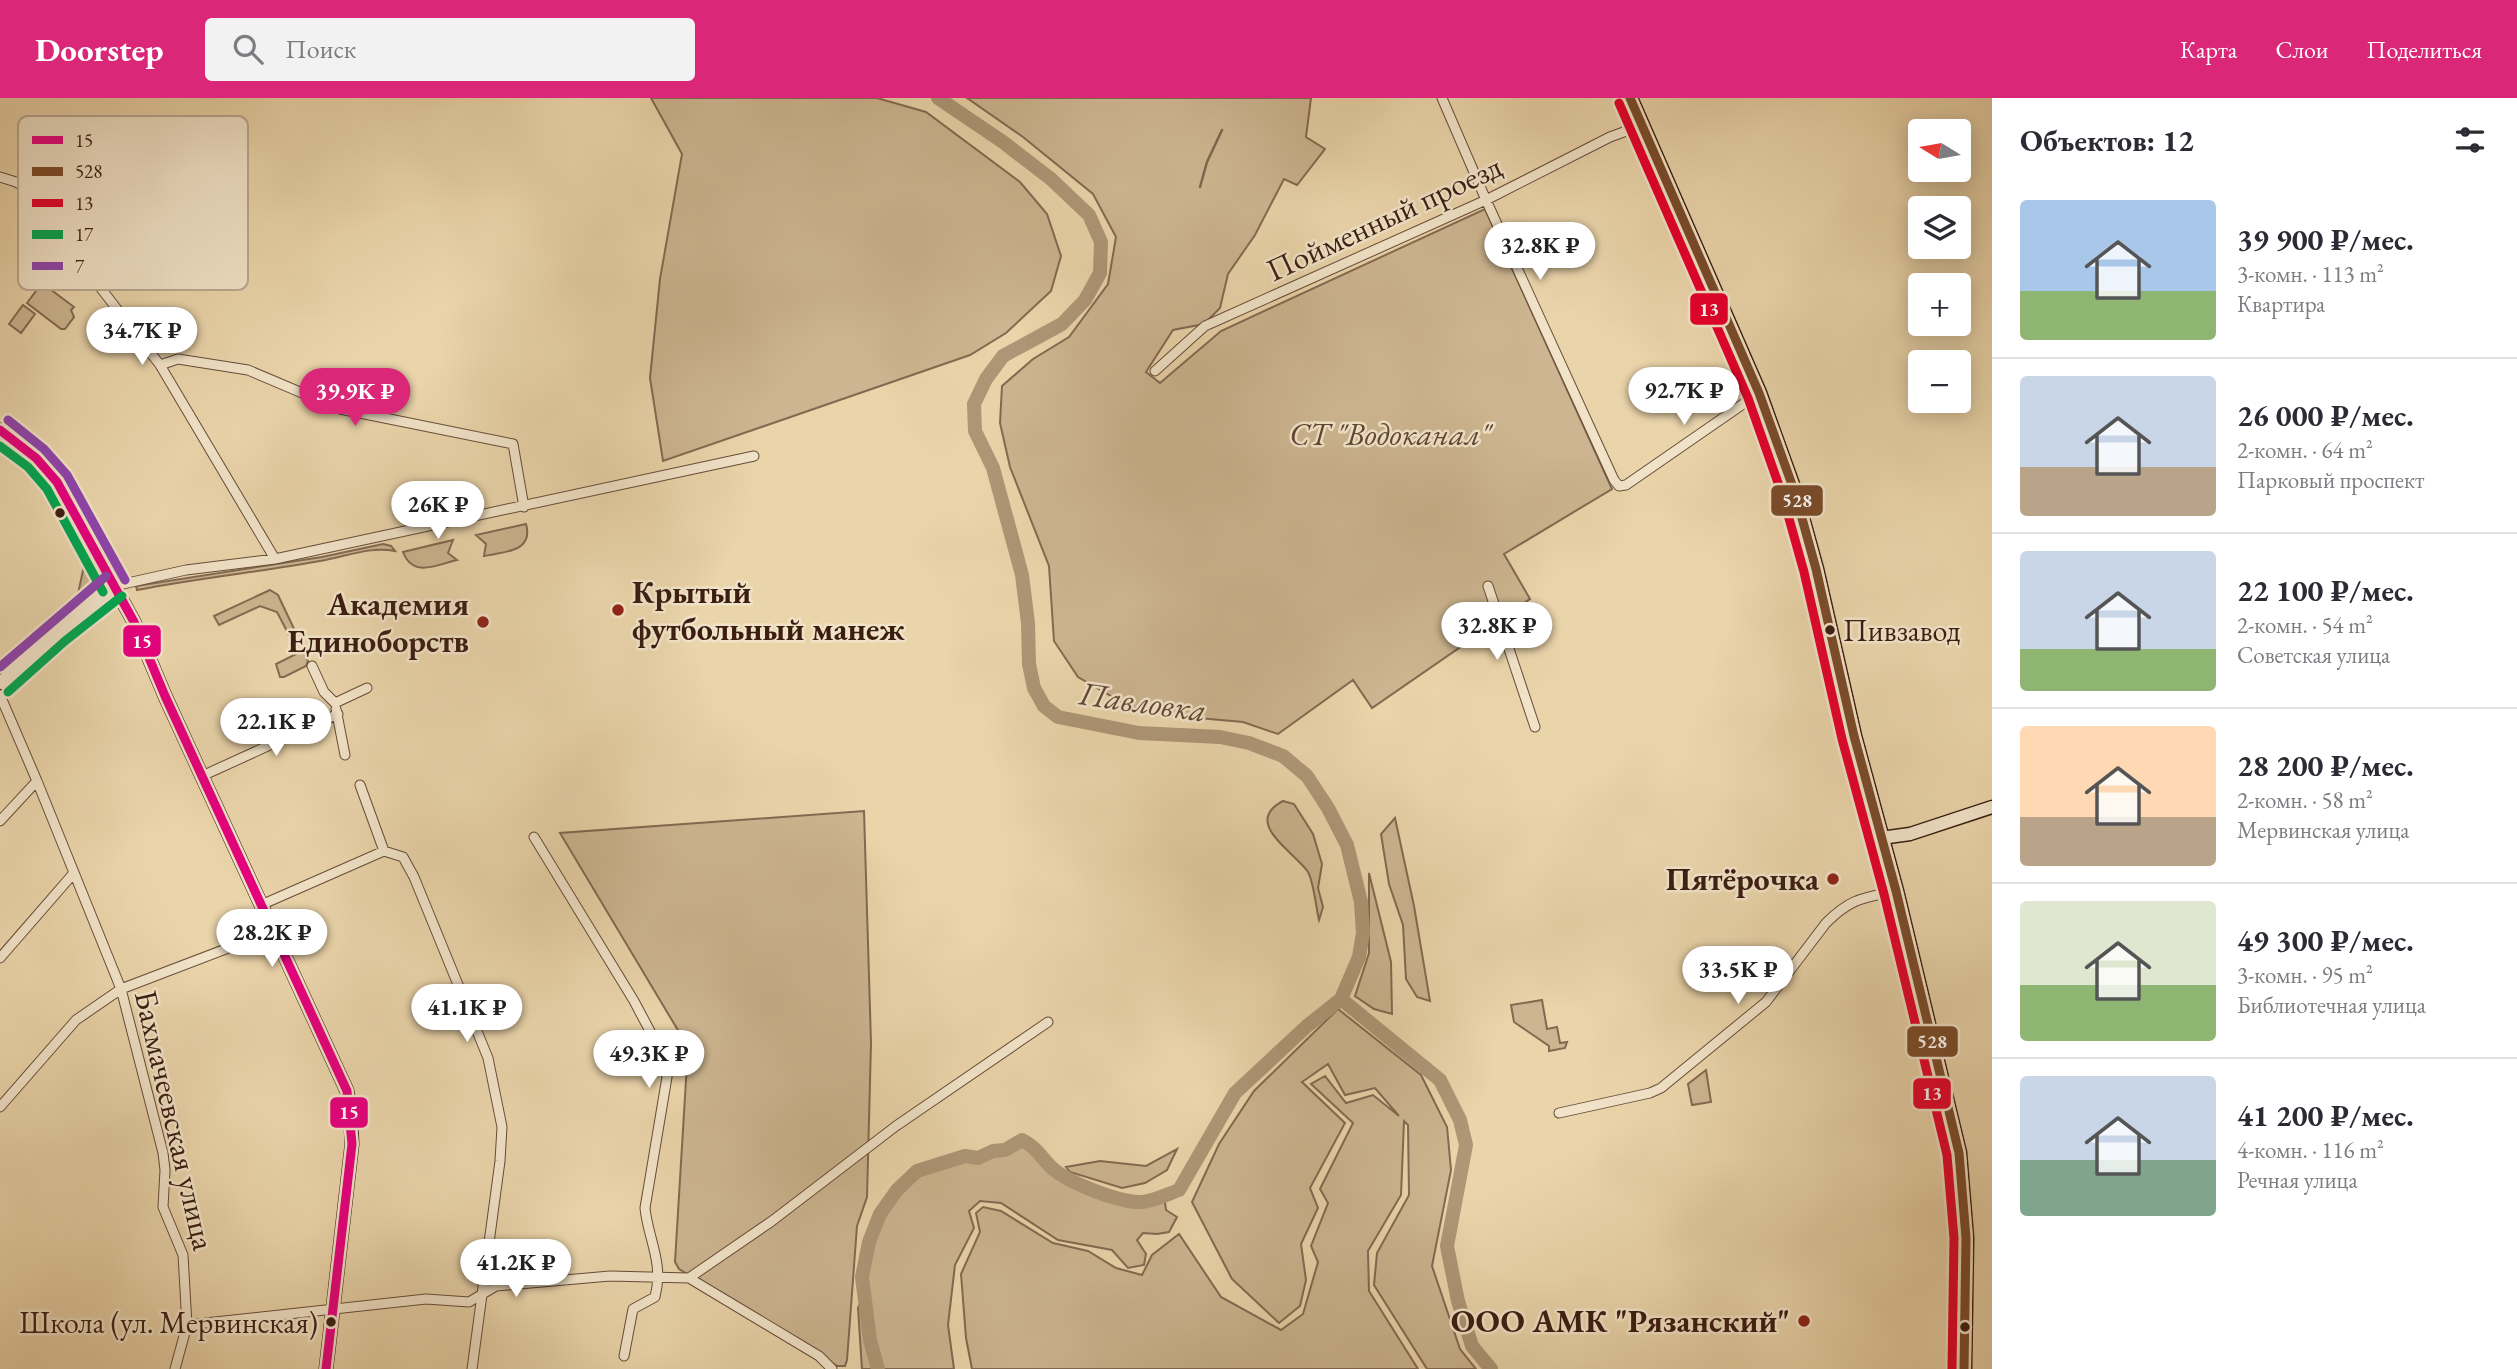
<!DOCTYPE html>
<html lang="ru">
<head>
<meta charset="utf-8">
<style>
	body { margin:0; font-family:"EB Garamond",serif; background:#f2f2f3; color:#2b2b33; height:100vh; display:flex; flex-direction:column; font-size:26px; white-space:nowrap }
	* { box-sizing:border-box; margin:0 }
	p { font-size:23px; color:#7c7c81 }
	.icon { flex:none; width:38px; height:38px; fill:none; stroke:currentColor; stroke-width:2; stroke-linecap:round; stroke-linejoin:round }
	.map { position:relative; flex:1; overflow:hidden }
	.details { display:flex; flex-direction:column; background:#fff; width:525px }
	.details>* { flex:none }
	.needle { width:46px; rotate:281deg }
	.controls { position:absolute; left:1908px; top:21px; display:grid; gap:14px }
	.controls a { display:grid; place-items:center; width:63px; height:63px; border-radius:7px; background:#fff; box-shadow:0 4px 18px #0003; font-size:35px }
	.price { position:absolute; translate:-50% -60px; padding:0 16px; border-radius:24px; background:#fff; color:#222; font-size:23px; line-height:46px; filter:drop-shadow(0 2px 4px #0008) }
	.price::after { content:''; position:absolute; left:50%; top:42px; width:21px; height:16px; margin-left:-10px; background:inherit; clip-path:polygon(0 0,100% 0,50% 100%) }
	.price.current { background:#db2777; color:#fff }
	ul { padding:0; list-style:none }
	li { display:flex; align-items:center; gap:21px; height:175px; padding:0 28px }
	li+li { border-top:2px solid #e1e1e2 }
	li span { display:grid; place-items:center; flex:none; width:196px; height:140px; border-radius:7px; color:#555 }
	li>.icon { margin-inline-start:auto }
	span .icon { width:84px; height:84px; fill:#fffc; stroke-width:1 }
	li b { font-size:30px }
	h2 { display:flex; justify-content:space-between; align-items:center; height:84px; padding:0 28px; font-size:30px }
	header { display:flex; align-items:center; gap:42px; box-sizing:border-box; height:98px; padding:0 35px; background:#db2777; color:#fff }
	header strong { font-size:33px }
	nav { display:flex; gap:38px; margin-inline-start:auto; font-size:24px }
	.search { width:490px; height:63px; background:#f2f2f3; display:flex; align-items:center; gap:18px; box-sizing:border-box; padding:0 24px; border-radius:7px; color:#7c7c81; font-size:26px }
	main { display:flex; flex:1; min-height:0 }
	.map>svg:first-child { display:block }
</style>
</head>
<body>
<header>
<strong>Doorstep</strong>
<div class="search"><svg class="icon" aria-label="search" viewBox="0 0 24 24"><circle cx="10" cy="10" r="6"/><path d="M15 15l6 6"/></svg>Поиск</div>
<nav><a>Карта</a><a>Слои</a><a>Поделиться</a></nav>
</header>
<main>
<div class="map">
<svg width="1992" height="1271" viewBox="0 0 1992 1271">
	<rect width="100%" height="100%" fill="#ead4aa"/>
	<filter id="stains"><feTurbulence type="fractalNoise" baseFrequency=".00286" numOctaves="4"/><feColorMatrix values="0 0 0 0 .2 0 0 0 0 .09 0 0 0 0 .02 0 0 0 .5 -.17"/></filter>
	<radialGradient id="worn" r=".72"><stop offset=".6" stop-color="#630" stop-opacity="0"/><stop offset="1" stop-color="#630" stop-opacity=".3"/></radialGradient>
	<path fill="#ccb590" stroke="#846951" stroke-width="2" d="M 651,0 L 877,0 L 926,14 L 1020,84 L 1047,116 L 1061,158 L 1051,193 L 1006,235 L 970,257 L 663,363 L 650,280 L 660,181 L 682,56 Z
		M 967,0 L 1311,0 L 1306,39 L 1325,51 L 1297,87 L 1284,81 L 1255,137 L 1228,176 L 1220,210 L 1204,226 L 1173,232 L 1146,274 L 1160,285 L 1221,233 L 1485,111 L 1612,391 L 1504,456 L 1530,501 L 1372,610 L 1353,582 L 1278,636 L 1243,624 L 1176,618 L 1130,609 L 1078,579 L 1054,543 L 1049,468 L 1010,369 L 1000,325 L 1002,288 L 1033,261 L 1069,239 L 1108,186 L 1116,139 L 1093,96 L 1023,39 Z
		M 42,185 L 74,209 L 71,212 L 74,219 L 65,231 L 61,231 L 27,205 Z
		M 23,207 L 35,216 L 21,235 L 9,226 Z
		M 64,412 C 77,437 96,463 90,491 L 28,543 L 27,541 L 78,496 L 85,463 L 60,414 Z
		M 526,426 C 534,454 504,454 484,458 L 486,446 L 476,437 Z
		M 453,442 L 448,455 L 457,462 C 436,467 413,480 403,454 Z
		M 383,446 L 391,448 L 395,453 C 369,448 345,459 320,463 C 259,474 198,480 137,492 L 136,488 L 322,459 Z
		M 270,492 L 278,497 L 295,533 L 289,537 L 277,514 L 260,508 L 219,527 L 214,518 Z
		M 300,554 L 304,555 L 308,563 L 306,568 L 284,579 L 280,579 L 276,566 Z
		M 1283,703 L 1294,706 L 1313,736 L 1322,766 L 1318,790 L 1323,809 L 1319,822 C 1316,810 1314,785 1308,774 C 1296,755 1241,725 1283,703 Z
		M 864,713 L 871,945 L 867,1099 L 857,1128 L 847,1262 L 845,1268 L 837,1268 L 679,1171 L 675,1164 L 688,949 L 560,735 Z
		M 1395,720 L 1414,808 L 1430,903 L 1417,899 L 1406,881 L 1403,827 L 1389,786 L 1381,736 Z
		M 1369,775 L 1391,864 L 1392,916 L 1374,911 L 1355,898 L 1369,855 Z
		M 1542,902 L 1547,931 L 1557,929 L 1560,945 L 1567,944 L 1565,950 L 1549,953 L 1549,948 L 1514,924 L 1511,907 Z
		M 1338,911 L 1421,977 L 1447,1029 L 1451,1072 L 1432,1168 L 1460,1251 L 1476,1271 L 1427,1271 L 1374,1187 L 1377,1155 L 1409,1097 L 1408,1027 L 1404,1023 L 1401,1097 L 1368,1153 L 1369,1193 L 1418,1271 L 972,1271 L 966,1240 L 961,1176 L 980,1134 L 976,1115 L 983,1109 L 1001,1113 L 1053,1145 L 1088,1153 L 1116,1170 L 1142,1177 L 1152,1157 L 1179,1136 L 1221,1199 L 1281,1232 L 1303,1216 L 1318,1164 L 1311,1148 L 1328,1105 L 1320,1091 L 1353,1025 L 1311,986 L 1325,978 L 1346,1005 L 1373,997 L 1399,1018 L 1375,990 L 1345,997 L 1328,966 L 1302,984 L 1345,1025 L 1310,1090 L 1318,1110 L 1301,1146 L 1306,1182 L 1300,1208 L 1279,1225 L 1232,1181 L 1192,1104 L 1219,1046 L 1254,993 Z
		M 1706,972 L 1711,1004 L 1692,1007 L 1688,986 Z
		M 1022,1042 C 1036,1049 1040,1058 1050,1068 C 1067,1084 1120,1106 1143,1103 C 1150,1103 1158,1099 1164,1097 L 1166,1112 L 1177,1119 L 1169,1134 L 1157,1136 L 1143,1135 L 1137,1142 L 1146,1156 L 1144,1167 L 1128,1170 L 1112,1152 L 1058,1142 L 1001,1105 L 980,1103 L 969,1113 L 974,1130 L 955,1167 L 948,1227 L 954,1271 L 862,1271 L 858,1210 L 864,1197 L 862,1179 L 869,1144 L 880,1116 L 897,1092 L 917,1073 L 965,1058 L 978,1060 L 993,1053 L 1005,1052 Z
		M 1177,1051 L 1167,1072 L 1145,1085 L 1122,1090 L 1070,1074 L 1066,1069 L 1100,1063 L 1146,1068 Z"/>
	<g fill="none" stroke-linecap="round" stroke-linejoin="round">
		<path stroke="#80664e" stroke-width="2.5" d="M 1200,89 L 1207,64 L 1222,32"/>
		<path stroke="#ae9676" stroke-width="14" d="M 1341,901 L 1440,982 L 1460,1022 L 1466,1047 L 1447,1148 L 1458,1203 L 1472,1248 L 1491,1271
			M 878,1271 L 870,1242 L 862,1179 L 869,1144 L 880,1116 L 897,1092 L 917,1073 L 965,1058 L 978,1060 L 993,1053 L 1005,1052 L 1022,1042 C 1036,1049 1040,1058 1050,1068 C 1066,1084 1119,1105 1142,1104 C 1154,1103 1168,1096 1179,1092 L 1235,995 L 1307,928 L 1341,901 L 1359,859 L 1363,835 L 1361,804 L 1347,747 L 1328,710 L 1307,678 L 1283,658 L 1249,645 L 1220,639 L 1139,635 L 1058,619 L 1044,608 L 1034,590 L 1029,566 L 1028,525 L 1022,477 L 993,370 L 975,333 L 974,306 L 986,281 L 1003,258 L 1062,226 L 1085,202 L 1100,175 L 1101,144 L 1089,117 L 1051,81 L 1003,44 L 938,0"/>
		<defs>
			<path id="street" d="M 1442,0 L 1486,102 L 1614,382 L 1619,388 L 1626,387 L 1759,295
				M 0,79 L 16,84 L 37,97 L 57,118 L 93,180 L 160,267 L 275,461
				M 160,267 L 178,261 L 248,272 L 340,311 L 513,346 L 524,409
				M 1155,273 L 1205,228 L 1486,102 L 1610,39 L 1643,27
				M 114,488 L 186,472 L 275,461 L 754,358
				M 1488,488 L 1535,629
				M 312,568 L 324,594 L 335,605 L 367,590
				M 0,597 L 37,683 L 121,891 L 163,1055 L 165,1072 L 163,1109 L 183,1157 L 187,1227 L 175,1271
				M 336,611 L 345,657
				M 202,678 L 338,616
				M 360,687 L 384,753
				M 0,723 L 37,683
				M 534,739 L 634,903 L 660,952 L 667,979 L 645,1110 C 648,1141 664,1164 655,1199 L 633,1211 L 624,1258
				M 261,807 L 384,753 L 403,759 L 414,779 L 488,960 L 502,1029 L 500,1063 L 472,1271
				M 0,860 L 73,776
				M 0,1009 L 76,922 L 121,891 L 273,833
				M 1559,1015 L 1650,995 L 1661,990 L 1766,904 L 1826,825 C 1851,800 1863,800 1896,793
				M 689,1180 L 772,1123 L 896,1028 L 1048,924
				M 187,1227 L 426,1201 L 469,1204 L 496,1188 L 610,1178 L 689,1180 L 819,1258 L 832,1271"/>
			<path id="secondary" d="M 0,332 L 36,360 L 57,384 L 134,524 L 165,598 L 347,993 L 350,1011 L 352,1046 L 326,1271
				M 0,585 L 57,534 L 114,488
				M 1881,740 L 1910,736 L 1992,709"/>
			<path id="primary" d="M 1630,0 L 1759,295 L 1795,395 L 1816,471 L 1854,638 L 1896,793 L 1959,1055 L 1966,1140 L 1964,1271"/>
		</defs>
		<use href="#street" stroke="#674b38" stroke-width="11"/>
		<use href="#secondary" stroke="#3b1d12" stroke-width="15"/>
		<use href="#primary" stroke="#3b1d12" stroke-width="17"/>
		<use href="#street" stroke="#f1e3c8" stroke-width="9"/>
		<use href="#secondary" stroke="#f1e3c8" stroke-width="12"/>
		<use href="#primary" stroke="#ead4aa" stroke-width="14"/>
		<defs>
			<path id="bus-1" d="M 0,332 L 36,360 L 57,384 L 134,524 L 165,598 L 347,993 L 352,1046 L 326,1271"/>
			<path id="bus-2" d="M 1630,0 L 1759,295 L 1795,395 L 1816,471 L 1854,638 L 1896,793 L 1959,1055 L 1966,1140 L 1964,1271"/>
			<path id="bus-3" d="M 1619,5 L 1748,300 L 1783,399 L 1804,474 L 1842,641 L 1884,796 L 1947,1057 L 1954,1140 L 1952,1271"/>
			<path id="bus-4" d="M 0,348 L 28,369 L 47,391 L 103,494
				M 8,594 L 65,543 L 122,498"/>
			<path id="bus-5" d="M 8,322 L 44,351 L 67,377 L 125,482
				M 0,569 L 106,478"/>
		</defs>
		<use href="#bus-1" stroke="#f1e3c8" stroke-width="14"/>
		<use href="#bus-2" stroke="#f1e3c8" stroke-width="14"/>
		<use href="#bus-3" stroke="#f1e3c8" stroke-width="14"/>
		<use href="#bus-4" stroke="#f1e3c8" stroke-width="14"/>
		<use href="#bus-5" stroke="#f1e3c8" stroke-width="14"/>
		<use href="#bus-1" stroke="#e5007d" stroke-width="9"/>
		<use href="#bus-2" stroke="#7a4b2a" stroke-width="9"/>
		<use href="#bus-3" stroke="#e4002b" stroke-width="9"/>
		<use href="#bus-4" stroke="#00a651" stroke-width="9"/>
		<use href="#bus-5" stroke="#8e44ad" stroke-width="9"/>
	</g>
	<g fill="#3b1d12" stroke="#f1e3c8" stroke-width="2.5">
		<circle cx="60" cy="415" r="6"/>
		<circle cx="1830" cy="532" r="6"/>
		<circle cx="331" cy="1224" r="6"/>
		<circle cx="1965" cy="1229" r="6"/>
	</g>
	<g fill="#8f2418" stroke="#f1e3c8" stroke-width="2.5">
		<circle cx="618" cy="512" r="7"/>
		<circle cx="483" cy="524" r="7"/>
		<circle cx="1833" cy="781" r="7"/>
		<circle cx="1804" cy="1223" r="7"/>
	</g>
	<g text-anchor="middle" stroke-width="5" stroke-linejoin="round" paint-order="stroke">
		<g font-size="30" fill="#3b1d12" stroke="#f1e3c8" text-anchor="start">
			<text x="1843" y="543">Пивзавод</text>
			<text x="318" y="1235" text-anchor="end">Школа (ул. Мервинская)</text>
		</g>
		<g font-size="32" fill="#3b1d12" stroke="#f1e3c8">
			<text transform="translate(1384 120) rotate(-25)" y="11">Пойменный проезд</text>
			<text transform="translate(175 1022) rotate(77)" y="11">Бахмачеевская улица</text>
		</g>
		<g font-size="32" font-style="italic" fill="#5f4332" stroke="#f1e3c8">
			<text x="1390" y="347">СТ "Водоканал"</text>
		</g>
		<g font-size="32" font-weight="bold" fill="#3b1d12" stroke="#f1e3c8" text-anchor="end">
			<text x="632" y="505" text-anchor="start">Крытый<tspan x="632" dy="37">футбольный манеж</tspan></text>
			<text x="469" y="517">Академия<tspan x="469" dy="37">Единоборств</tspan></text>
			<text x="1819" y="792">Пятёрочка</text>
			<text x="1790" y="1234">ООО АМК "Рязанский"</text>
		</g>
		<g font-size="33" font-style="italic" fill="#634735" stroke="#f1e3c8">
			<text transform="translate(1143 603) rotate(8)" y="12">Павловка</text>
		</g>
	</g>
	<rect x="18" y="18" width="230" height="174" rx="10" fill="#f1e3c8" stroke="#baa891" stroke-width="2"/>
	<rect x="32" y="38" width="31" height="8" fill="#e5007d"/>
	<rect x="32" y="69" width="31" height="9" fill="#7a4b2a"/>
	<rect x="32" y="101" width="31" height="8" fill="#e4002b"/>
	<rect x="32" y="132" width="31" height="9" fill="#00a651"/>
	<rect x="32" y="164" width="31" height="8" fill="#8e44ad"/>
	<g font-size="19" fill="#3b1d12">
		<text x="75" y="49">15</text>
		<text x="75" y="80">528</text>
		<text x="75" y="112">13</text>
		<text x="75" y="143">17</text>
		<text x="75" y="175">7</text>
	</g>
	<g stroke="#f1e3c8" stroke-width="2.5">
		<rect x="1689" y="194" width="40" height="34" rx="7" fill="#e4002b"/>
		<rect x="1770" y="386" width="54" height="33" rx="7" fill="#7a4b2a"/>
		<rect x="122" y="526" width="40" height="34" rx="7" fill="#e5007d"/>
		<rect x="1906" y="927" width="53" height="33" rx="7" fill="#7a4b2a"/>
		<rect x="1912" y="979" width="40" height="33" rx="7" fill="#e4002b"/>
		<rect x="329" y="998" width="40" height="33" rx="7" fill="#e5007d"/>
	</g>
	<g font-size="19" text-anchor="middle" font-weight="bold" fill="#fff">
		<text x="1709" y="218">13</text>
		<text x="1797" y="409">528</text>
		<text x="142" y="550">15</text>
		<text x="1932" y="950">528</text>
		<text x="1932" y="1002">13</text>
		<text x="349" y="1021">15</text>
	</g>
	<rect width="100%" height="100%" filter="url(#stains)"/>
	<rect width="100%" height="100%" fill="url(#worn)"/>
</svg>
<div class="controls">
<a><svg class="needle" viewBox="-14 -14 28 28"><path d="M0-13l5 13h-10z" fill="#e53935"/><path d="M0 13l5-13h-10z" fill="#7c7c81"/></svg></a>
<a><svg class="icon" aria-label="layers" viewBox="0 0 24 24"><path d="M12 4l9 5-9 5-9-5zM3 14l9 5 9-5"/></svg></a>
<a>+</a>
<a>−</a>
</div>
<b class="price" style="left:1540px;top:184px">32.8K ₽</b>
<b class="price" style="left:142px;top:269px">34.7K ₽</b>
<b class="price" style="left:1684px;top:329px">92.7K ₽</b>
<b class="price current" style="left:355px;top:330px">39.9K ₽</b>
<b class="price" style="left:438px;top:443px">26K ₽</b>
<b class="price" style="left:1497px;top:564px">32.8K ₽</b>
<b class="price" style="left:276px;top:660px">22.1K ₽</b>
<b class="price" style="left:272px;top:871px">28.2K ₽</b>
<b class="price" style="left:1738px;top:908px">33.5K ₽</b>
<b class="price" style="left:467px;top:946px">41.1K ₽</b>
<b class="price" style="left:649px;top:992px">49.3K ₽</b>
<b class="price" style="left:516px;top:1201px">41.2K ₽</b>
</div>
<section class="details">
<h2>Объектов: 12<svg class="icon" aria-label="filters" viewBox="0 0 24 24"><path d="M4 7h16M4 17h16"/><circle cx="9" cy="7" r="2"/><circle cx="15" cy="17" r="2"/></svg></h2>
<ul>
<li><span style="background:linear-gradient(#a9c7e8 65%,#8fb573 0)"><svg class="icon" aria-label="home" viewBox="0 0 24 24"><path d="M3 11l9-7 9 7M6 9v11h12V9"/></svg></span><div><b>39 900 ₽/мес.</b><p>3-комн. · 113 m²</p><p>Квартира</p></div></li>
<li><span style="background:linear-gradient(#c9d6e8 65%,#b9a48a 0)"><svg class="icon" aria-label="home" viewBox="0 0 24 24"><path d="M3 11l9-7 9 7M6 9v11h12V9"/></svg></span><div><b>26 000 ₽/мес.</b><p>2-комн. · 64 m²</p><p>Парковый проспект</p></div></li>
<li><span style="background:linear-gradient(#c9d6e8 70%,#8fb573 0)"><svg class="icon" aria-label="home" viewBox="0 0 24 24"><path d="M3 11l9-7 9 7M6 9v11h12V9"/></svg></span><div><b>22 100 ₽/мес.</b><p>2-комн. · 54 m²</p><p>Советская улица</p></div></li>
<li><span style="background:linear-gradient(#ffd9b3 65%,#b9a48a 0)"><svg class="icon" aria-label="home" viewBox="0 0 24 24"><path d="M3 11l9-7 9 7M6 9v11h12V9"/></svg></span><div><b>28 200 ₽/мес.</b><p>2-комн. · 58 m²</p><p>Мервинская улица</p></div></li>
<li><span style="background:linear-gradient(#dfe7d0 60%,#8fb573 0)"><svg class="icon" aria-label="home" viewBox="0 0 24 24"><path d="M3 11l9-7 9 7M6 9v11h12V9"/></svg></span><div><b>49 300 ₽/мес.</b><p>3-комн. · 95 m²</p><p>Библиотечная улица</p></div></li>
<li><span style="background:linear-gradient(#c9d6e8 60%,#7fa58c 0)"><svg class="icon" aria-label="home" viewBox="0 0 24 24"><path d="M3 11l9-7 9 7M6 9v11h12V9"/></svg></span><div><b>41 200 ₽/мес.</b><p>4-комн. · 116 m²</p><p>Речная улица</p></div></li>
</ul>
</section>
</main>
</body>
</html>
